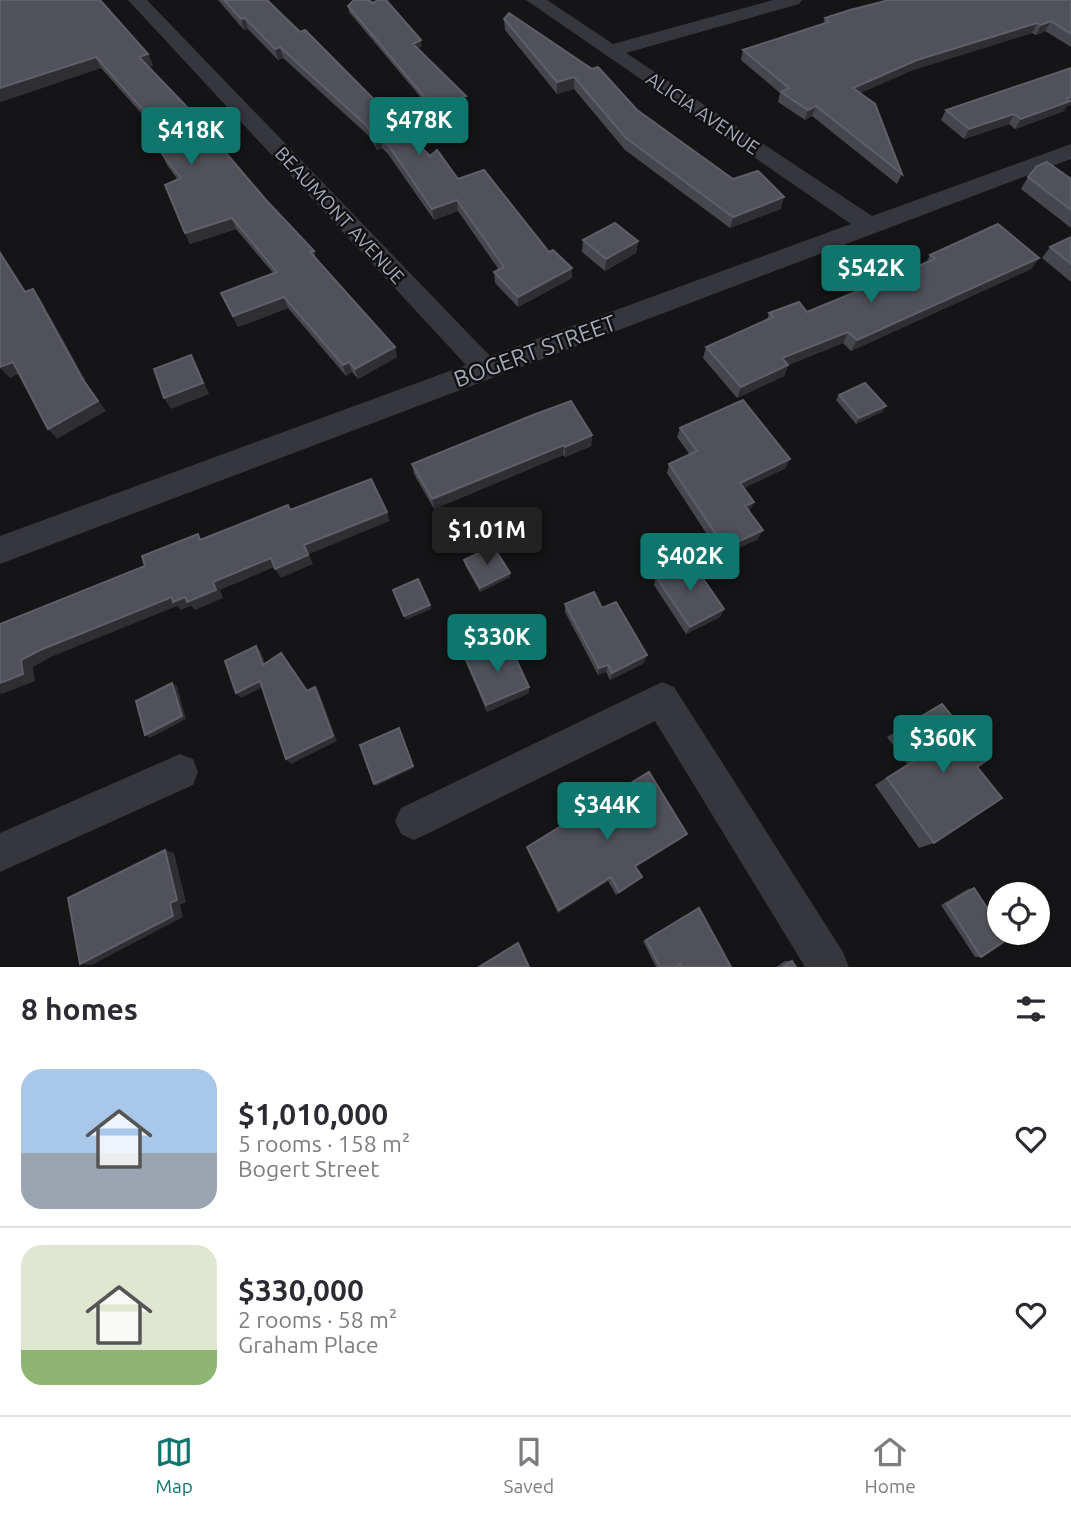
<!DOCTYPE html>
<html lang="en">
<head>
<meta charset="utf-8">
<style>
	body { margin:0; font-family:Ubuntu,sans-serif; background:#f7f7f7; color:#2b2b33; height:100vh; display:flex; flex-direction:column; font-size:26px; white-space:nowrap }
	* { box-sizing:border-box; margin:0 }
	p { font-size:23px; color:#7c7c81 }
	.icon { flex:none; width:38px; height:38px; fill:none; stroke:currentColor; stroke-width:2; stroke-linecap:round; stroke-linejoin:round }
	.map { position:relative; height:967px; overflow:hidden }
	.drawer { display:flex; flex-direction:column; background:#fff; flex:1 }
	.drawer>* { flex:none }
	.buttons { position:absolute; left:987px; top:882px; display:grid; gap:14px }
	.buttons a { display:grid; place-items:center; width:63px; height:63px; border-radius:50%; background:#fff; box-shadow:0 2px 5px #0004; font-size:35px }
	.price { position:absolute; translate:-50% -60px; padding:0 16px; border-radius:7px; background:#0f766e; color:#fff; font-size:23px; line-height:46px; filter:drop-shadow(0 2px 4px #0008) }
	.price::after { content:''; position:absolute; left:50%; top:42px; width:21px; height:16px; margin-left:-10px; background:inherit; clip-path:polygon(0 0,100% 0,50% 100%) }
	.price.current { background:#222; color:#fff }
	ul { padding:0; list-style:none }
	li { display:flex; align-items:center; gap:21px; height:175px; padding:0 21px }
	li+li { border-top:2px solid #e1e1e2 }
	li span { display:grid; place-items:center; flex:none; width:196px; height:140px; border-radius:21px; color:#555 }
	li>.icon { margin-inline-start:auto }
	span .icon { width:84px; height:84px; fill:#fffc; stroke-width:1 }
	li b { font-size:30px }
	h2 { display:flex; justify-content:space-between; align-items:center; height:84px; padding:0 21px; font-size:30px }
	.menu { display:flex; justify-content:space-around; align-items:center; height:98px; border-top:2px solid #e1e1e2; background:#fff; font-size:19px; color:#7c7c81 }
	.menu a { display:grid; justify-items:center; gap:4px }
	.menu .current { color:#0f766e }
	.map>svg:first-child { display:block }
</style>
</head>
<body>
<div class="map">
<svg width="1071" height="967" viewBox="0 0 1071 967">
	<rect width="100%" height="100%" fill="#151517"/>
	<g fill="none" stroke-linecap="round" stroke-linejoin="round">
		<path fill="#36363d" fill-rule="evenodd" d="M 128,0 L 147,0 L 490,356 L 851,224 L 526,0 L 547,0 L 613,44 L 773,0 L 802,0 L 799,4 L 626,53 L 872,216 L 1071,144 L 1071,159 L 0,564 L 0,536 L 466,365 Z
			M 662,682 L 674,687 L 843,952 L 849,967 L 805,967 L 655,721 L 427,834 L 414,840 L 401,834 L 395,821 L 401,808 Z
			M 180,754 L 193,759 L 198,772 L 193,785 L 0,872 L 0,833 Z"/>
	</g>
	<path fill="#46464d" d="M 0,0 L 148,54 L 153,65 L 149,67 L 266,200 L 314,251 L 316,259 L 395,347 L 397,357 L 358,379 L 352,372 L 346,376 L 288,308 L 238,327 L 221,293 L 273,273 L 236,229 L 190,244 L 185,233 L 178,180 L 167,165 L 162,154 L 173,149 L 101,68 L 0,102 Z
		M 218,0 L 270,0 L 268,1 L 430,156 L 549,252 L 572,278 L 518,307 L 495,283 L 494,272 L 499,270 L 458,211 L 434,220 L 388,154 L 382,148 L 377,150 L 369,136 L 283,58 L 278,60 L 248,29 L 244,30 Z
		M 1071,0 L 1071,47 L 1045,31 L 1036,35 L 1032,33 L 913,70 L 860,93 L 902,174 L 897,184 L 812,116 L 805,120 L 778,102 L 780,93 L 741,60 L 743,50 L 823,24 L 825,18 Z
		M 348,6 L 422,46 L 417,48 L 466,96 L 466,102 L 433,112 L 349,12 Z
		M 504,19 L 637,110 L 733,179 L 781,209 L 730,228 L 625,150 L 574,89 L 557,94 L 505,30 Z
		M 1071,68 L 1071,105 L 1067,106 L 1064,111 L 1015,129 L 1009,124 L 964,139 L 941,120 L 946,110 Z
		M 1028,177 L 1071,179 L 1071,228 L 1021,189 Z
		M 1071,237 L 1071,282 L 1042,258 L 1050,247 Z
		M 583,240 L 638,241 L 636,253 L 605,271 L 582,252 Z
		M 930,255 L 1039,258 L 1031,269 L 851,351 L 843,343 L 788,365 L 784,376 L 737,398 L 703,358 L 706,347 L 767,320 L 769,313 L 807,312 L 926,263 Z
		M 839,395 L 882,412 L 856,424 L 836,400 Z
		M 680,428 L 786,468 L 744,488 L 754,502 L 749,511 L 758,539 L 721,556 L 667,473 L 669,464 L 690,455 L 677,437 Z
		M 592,435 L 591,446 L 565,457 L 563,455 L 434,509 L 414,474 L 412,464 Z
		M 464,560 L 510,577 L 480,592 L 465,565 Z
		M 656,577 L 724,609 L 720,617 L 686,634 L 654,585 Z
		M 565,604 L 602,608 L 644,663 L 610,680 L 606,672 L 598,675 L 565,612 Z
		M 466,660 L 529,687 L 529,693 L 487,712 L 468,667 Z
		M 900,729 L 977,767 L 934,843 L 919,848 L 875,785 L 907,764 L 887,737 Z
		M 681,839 L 636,867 L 642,877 L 616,895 L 608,881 L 558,913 L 528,851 L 527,847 Z
		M 974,888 L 981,957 L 975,957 L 941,905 L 968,889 Z
		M 699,908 L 731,967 L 656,967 L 643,941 Z
		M 785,961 L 792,961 L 796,967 L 776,967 Z"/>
	<path fill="#2e2e33" d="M 245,18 L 248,29 L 244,30 L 241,19 Z
		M 1051,21 L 1045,31 L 1036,35 L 1041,25 Z
		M 1037,23 L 1032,33 L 913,70 L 849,98 L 853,88 L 917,60 Z
		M 421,40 L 422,46 L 414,50 L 413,44 Z
		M 280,47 L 283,58 L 278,60 L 275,49 Z
		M 148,54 L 153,65 L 144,68 L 139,57 Z
		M 96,57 L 101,68 L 0,102 L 0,88 Z
		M 574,77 L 574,89 L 557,94 L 557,82 Z
		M 466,96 L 466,102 L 433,112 L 432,106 Z
		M 1071,97 L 1071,105 L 1067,106 L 1064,111 L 1015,129 L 1021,119 Z
		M 816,106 L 812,116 L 805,120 L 808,110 Z
		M 1014,114 L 1009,124 L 964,139 L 969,129 Z
		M 380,138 L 382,148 L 377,150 L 375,139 Z
		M 784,197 L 781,209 L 730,228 L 733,217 Z
		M 457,200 L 458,211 L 434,220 L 432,209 Z
		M 232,218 L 236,229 L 190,244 L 185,233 Z
		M 638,241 L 636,253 L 605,271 L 606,259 Z
		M 0,250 L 12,270 L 34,303 L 0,253 Z
		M 1039,258 L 1031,269 L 851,351 L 857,340 Z
		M 572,268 L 572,278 L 518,307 L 518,297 Z
		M 33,289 L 41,300 L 91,390 L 106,411 L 57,439 L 48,429 L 83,380 Z
		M 284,297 L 288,308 L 238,327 L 233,316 Z
		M 848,332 L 843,343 L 777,369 L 782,358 Z
		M 395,347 L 397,357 L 358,379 L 355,369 Z
		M 191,355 L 197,366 L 209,394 L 171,409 L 164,398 Z
		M 13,362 L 22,372 L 10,378 L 0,368 Z
		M 349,362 L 352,372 L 346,376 L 343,365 Z
		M 788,365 L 784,376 L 737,398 L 741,387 Z
		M 886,406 L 882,412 L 856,424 L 859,418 Z
		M 592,435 L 591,446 L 565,457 L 565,447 Z
		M 564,445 L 563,455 L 434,509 L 432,499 Z
		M 790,459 L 786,468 L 736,492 L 740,483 Z
		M 754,502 L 750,511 L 741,514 L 745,506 Z
		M 387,512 L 390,521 L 309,554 L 313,564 L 281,578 L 275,569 L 304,545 Z
		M 763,530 L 758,539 L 721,556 L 725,548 Z
		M 271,558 L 277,566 L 220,590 L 223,598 L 195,610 L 191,606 L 181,610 L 177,606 L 51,657 L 33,667 L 35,681 L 2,694 L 0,693 L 0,683 L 21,660 L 40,650 L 213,582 Z
		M 510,573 L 510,577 L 480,592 L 480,588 Z
		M 430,605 L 431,609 L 406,620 L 404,616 Z
		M 724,609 L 720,617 L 686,634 L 690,627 Z
		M 256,646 L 261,652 L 268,671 L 263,665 Z
		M 647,655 L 644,663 L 610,680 L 612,673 Z
		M 608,665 L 606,672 L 598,675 L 599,668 Z
		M 260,681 L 265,686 L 241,698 L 236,693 Z
		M 172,683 L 177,686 L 186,719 L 150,738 L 145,735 Z
		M 315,687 L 319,692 L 337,741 L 291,764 L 286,759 Z
		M 529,687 L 529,693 L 487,712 L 486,705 Z
		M 399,728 L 414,768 L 376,786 L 374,784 Z
		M 687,834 L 681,839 L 632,870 L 635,866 Z
		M 165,850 L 174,853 L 186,902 L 180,905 L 183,917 L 92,965 L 80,964 L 170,903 Z
		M 611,877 L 608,881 L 558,913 L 559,910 Z"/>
	<path fill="#515159" stroke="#5e5f68" stroke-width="2" d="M 0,0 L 100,0 L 148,54 L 139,57 L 186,106 L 266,200 L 314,251 L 310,252 L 395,347 L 355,369 L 349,362 L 343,365 L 284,297 L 233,316 L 221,293 L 277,272 L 232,218 L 185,233 L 165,185 L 181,178 L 162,154 L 177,148 L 96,57 L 0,88 Z
		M 224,0 L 267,0 L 300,32 L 305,30 L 430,156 L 437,150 L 458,179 L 484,170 L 549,252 L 553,250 L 572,268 L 518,297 L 494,272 L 504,267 L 457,200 L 432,209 L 387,143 L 380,138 L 375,139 L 367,126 L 280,47 L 275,49 L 245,18 L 241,19 Z
		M 354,0 L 369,0 L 372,3 L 379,0 L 386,0 L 421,40 L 413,44 L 466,96 L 432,106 L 348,6 Z
		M 889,0 L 1071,0 L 1071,34 L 1051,21 L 1041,25 L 1037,23 L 917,60 L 853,88 L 875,104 L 902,174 L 816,106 L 808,110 L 781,92 L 789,88 L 743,50 L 829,22 L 825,18 L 850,10 Z
		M 509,13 L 592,69 L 598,67 L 637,110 L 733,179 L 758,171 L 784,197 L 733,217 L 626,138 L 574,77 L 557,82 L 504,19 Z
		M 1071,68 L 1071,97 L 1067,98 L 1070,101 L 1021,119 L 1014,114 L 969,129 L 946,110 Z
		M 1047,162 L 1071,179 L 1071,210 L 1028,177 L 1037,166 Z
		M 615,223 L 638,241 L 606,259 L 583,240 Z
		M 998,224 L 1039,258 L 857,340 L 848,332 L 782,358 L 788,365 L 741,387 L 706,347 L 773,317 L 769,313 L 799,302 L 807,312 L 935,259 L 930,255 Z
		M 1071,237 L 1071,264 L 1050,247 Z
		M 0,253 L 25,292 L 33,289 L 83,380 L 98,401 L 48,429 L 13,362 L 0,367 Z
		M 191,355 L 203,383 L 164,398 L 154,369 Z
		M 865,383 L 886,406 L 859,418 L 839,395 Z
		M 743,400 L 790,459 L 740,483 L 754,502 L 745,506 L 763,530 L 725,548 L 669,464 L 697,451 L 680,428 Z
		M 571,401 L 592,435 L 565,447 L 564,445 L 432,499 L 412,464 L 533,415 Z
		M 371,479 L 387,512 L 304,545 L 308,555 L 275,569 L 271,558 L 213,582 L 216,590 L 187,602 L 185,597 L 173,602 L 172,597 L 40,650 L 21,660 L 23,674 L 0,683 L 0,624 L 145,566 L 142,556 L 198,534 L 200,540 L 288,505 L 290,510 Z
		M 493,546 L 510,573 L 480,588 L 464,560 Z
		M 690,560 L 724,609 L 690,627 L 656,577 Z
		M 418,579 L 430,605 L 404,616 L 393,590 Z
		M 594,592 L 602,608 L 616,602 L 647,655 L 612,673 L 608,665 L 599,668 L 565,604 Z
		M 508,642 L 529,687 L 486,705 L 466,660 Z
		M 256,646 L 263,665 L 281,653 L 307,691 L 315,687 L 333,736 L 286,759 L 260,681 L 236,693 L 225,661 Z
		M 172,683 L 182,716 L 145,735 L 136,701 Z
		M 942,704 L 987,760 L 977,767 L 1002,798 L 934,843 L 887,778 L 921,757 L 900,729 Z
		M 399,728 L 413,766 L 374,784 L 360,745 Z
		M 649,772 L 687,834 L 635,866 L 642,877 L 619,892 L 611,877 L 559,910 L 527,847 Z
		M 165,850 L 177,900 L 170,903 L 173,916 L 80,964 L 68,898 Z
		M 974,888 L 999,926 L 999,933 L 1004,933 L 1008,939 L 981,957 L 947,904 Z
		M 699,908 L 731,967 L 681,967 L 680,964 L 676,967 L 660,967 L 646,940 Z
		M 518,943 L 529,967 L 479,967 Z
		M 792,961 L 796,967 L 783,967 Z"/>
	<g text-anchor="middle" stroke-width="5" stroke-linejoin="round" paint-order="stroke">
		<g font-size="19" fill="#a6aab9" stroke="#101012">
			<text transform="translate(703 113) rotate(34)" y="7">ALICIA AVENUE</text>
			<text transform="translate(340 215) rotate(47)" y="7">BEAUMONT AVENUE</text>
		</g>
		<g font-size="23" fill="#a6aab9" stroke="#101012">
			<text transform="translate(535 351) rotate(-20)" y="8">BOGERT STREET</text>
		</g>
	</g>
</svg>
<div class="buttons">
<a><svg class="icon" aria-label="locate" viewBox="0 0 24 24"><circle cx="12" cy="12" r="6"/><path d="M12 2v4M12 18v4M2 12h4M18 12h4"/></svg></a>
</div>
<b class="price" style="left:419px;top:157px">$478K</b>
<b class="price" style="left:191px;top:167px">$418K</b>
<b class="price" style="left:871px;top:305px">$542K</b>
<b class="price current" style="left:487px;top:567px">$1.01M</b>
<b class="price" style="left:690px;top:593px">$402K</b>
<b class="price" style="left:497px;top:674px">$330K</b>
<b class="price" style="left:943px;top:775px">$360K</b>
<b class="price" style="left:607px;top:842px">$344K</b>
</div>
<section class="drawer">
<h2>8 homes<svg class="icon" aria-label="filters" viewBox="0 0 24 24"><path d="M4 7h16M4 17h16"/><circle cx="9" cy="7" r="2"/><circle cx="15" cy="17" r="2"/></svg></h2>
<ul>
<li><span style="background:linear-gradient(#a9c7e8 60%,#9aa5b1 0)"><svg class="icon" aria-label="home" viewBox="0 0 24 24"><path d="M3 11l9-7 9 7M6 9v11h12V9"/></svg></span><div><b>$1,010,000</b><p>5 rooms · 158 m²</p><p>Bogert Street</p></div><svg class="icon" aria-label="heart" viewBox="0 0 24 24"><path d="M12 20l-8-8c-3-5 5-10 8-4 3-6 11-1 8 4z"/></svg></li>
<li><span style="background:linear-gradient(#dfe7d0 75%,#8fb573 0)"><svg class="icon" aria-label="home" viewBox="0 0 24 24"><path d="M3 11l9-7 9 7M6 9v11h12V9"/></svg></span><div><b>$330,000</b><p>2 rooms · 58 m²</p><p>Graham Place</p></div><svg class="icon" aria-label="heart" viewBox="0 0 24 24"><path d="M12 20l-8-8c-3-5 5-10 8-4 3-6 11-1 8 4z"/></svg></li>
</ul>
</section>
<nav class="menu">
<a class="current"><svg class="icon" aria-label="map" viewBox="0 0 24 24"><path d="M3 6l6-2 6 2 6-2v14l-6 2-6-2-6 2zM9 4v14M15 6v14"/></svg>Map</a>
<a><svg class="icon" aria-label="saved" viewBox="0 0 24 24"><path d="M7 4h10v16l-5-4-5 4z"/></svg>Saved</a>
<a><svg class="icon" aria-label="home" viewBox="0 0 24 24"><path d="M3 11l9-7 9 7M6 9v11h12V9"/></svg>Home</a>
</nav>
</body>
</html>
